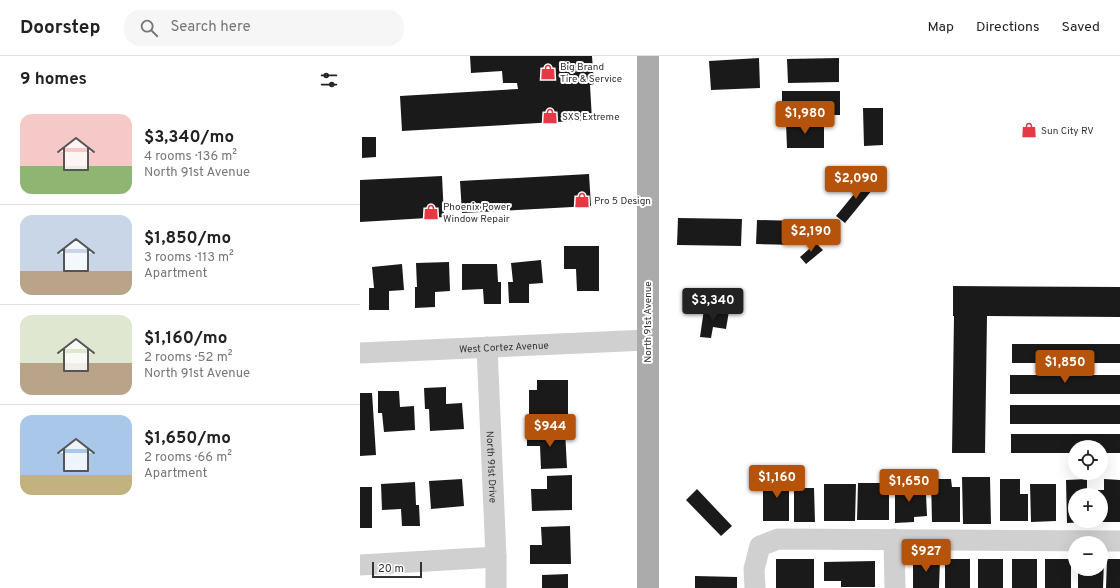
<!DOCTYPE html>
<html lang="en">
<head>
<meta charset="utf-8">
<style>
	body { margin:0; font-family:Overpass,sans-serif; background:#f6f6f6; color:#222; height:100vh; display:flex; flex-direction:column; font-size:15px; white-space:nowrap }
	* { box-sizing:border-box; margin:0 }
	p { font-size:13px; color:#767676 }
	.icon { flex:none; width:22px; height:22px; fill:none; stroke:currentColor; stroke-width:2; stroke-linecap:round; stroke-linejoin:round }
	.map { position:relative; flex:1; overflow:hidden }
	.drawer { display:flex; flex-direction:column; background:#fff; width:360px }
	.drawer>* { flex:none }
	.fabs { position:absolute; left:708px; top:384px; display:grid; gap:8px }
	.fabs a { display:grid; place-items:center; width:40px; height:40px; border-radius:50%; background:#fff; box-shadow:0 4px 16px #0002; font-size:20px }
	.scale { position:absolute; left:12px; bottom:10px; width:50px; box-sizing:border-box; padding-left:4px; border:2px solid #333; border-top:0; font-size:11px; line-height:14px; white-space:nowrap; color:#333; -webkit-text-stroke:3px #fff; paint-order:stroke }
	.price { position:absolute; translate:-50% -34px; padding:0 9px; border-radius:4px; background:#b45309; color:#fff; font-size:13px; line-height:26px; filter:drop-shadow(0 1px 2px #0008) }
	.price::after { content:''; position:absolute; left:50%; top:24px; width:12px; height:9px; margin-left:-6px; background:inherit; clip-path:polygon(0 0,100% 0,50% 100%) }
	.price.current { background:#222; color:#fff }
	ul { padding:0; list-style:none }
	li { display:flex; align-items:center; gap:12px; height:100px; padding:0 20px }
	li+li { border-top:1px solid #e0e0e0 }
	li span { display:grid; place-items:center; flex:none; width:112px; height:80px; border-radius:12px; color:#555 }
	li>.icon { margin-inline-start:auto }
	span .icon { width:48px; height:48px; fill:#fffc; stroke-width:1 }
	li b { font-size:17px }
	h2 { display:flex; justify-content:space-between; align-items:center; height:48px; padding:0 20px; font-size:17px }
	header { display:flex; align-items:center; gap:24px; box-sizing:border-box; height:56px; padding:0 20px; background:#fff; border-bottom:1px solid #e0e0e0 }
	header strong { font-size:19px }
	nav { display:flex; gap:22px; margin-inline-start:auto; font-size:14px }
	.search { width:280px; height:36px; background:#f6f6f6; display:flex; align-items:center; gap:10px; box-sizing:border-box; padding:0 14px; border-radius:16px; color:#767676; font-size:15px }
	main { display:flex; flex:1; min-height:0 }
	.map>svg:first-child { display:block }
</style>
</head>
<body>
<header>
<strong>Doorstep</strong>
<div class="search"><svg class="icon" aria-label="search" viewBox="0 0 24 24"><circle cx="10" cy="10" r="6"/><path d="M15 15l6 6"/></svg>Search here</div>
<nav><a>Map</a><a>Directions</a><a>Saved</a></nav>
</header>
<main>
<section class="drawer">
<h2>9 homes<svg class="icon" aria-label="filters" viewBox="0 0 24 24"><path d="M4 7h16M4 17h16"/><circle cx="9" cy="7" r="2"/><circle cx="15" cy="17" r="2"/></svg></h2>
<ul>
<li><span style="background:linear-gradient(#f6c9c9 65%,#8fb573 0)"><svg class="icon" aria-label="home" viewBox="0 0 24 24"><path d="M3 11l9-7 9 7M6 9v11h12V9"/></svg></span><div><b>$3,340/mo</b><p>4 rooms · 136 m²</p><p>North 91st Avenue</p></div></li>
<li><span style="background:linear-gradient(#c9d6e8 70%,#b9a48a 0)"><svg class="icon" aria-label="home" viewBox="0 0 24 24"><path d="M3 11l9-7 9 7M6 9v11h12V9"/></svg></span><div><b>$1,850/mo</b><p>3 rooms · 113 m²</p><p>Apartment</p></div></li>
<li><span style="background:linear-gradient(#dfe7d0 60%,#b9a48a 0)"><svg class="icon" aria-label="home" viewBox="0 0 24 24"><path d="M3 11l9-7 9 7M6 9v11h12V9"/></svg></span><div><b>$1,160/mo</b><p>2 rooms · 52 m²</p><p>North 91st Avenue</p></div></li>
<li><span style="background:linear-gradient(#a9c7e8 75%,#c2b280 0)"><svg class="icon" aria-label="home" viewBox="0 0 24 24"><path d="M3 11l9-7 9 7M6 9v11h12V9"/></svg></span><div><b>$1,650/mo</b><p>2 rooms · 66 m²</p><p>Apartment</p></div></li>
</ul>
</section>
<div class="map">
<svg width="760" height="532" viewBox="0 0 760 532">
	<rect width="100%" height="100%" fill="#fff"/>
	<path fill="#1a1a1a" d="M 110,0 L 232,0 L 234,28 L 230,29 L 232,64 L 42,75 L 40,40 L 158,33 L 157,27 L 143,27 L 142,15 L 111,17 Z
		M 399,2 L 400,32 L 351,34 L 349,5 Z
		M 479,2 L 479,26 L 428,27 L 427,3 Z
		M 422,35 L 480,35 L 480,59 L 422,59 Z
		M 503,52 L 523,52 L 523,89 L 504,90 Z
		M 464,66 L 464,92 L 427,92 L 426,67 Z
		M 2,81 L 16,81 L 16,101 L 2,102 Z
		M 229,118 L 231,150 L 102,157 L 100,125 Z
		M 82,120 L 84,161 L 0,166 L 0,124 Z
		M 508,121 L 517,128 L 485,167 L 476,160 Z
		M 318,162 L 382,163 L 381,190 L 317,189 Z
		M 397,164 L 439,165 L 438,189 L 396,188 Z
		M 456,187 L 463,194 L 446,208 L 440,201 Z
		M 204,190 L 239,190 L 239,235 L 217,235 L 216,213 L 204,213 Z
		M 181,204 L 183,227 L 169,228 L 169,247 L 149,247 L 148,226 L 153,226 L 151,207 Z
		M 89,206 L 90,235 L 75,236 L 75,251 L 55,252 L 55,231 L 57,231 L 56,207 Z
		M 42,208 L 44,234 L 29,235 L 29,254 L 9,254 L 9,232 L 14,232 L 12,211 Z
		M 102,208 L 137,208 L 138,226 L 141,226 L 141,248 L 124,248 L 123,233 L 102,234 Z
		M 593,230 L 760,231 L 760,261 L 627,260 L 625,397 L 592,397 L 594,260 L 593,260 Z
		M 344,253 L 369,255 L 366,273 L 353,271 L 351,282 L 340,281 Z
		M 652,288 L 760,288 L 760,307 L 652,307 Z
		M 650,319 L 760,319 L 760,338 L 650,338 Z
		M 177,324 L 208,324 L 208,360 L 169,361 L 169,334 L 177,334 Z
		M 86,331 L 86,348 L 102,347 L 104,373 L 70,375 L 69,353 L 65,353 L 64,332 Z
		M 18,335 L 39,335 L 40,351 L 54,350 L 55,374 L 24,376 L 22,357 L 18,357 Z
		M 0,337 L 12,337 L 16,399 L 0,400 Z
		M 650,349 L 760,349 L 760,368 L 650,368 Z
		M 205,374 L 207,412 L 181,413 L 180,390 L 167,390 L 167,375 Z
		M 651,378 L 760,378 L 760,397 L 741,397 L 741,391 L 715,391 L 715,397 L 651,397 Z
		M 212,419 L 212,454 L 172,455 L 171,433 L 187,433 L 187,420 Z
		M 410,419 L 429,419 L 429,465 L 403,465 L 403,433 L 410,433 Z
		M 602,421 L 630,421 L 631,468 L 603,468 Z
		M 102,423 L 104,450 L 71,453 L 69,425 Z
		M 571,423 L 591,423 L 592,431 L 600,431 L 600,466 L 572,466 Z
		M 640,423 L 660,423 L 660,438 L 668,438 L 668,465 L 640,465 Z
		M 727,423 L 727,439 L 715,439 L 715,465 L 729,465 L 729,466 L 707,467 L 706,424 Z
		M 744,423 L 760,424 L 760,466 L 741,466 L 741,439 L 738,439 L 738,434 L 744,434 Z
		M 55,426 L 56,449 L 59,449 L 60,470 L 42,470 L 41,453 L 22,454 L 21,428 Z
		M 557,426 L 558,439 L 566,438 L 567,460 L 554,461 L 554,466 L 535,467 L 535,427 Z
		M 498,427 L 529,427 L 529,464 L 497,464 Z
		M 464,428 L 496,428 L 495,465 L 464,465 Z
		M 670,428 L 696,428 L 696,465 L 671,466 Z
		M 0,431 L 12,431 L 12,472 L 0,472 Z
		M 434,432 L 454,432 L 455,466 L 434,466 Z
		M 337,433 L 372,470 L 361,480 L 326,444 Z
		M 210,470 L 211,508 L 170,508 L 170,489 L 182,489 L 181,471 Z
		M 416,503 L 454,503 L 454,532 L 416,532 Z
		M 553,503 L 580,503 L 579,532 L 553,532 Z
		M 585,503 L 610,503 L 610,532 L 585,532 Z
		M 618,503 L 643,503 L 643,532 L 618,532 Z
		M 652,503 L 677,503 L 677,532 L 652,532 Z
		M 685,503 L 711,503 L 711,532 L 685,532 Z
		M 741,503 L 744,504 L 743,532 L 718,532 L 718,513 L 741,513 Z
		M 747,503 L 760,503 L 760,532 L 746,532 Z
		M 515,505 L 515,531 L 481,531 L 481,525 L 464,525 L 464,506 Z
		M 208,518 L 208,532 L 182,532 L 182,519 Z
		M 335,520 L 377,521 L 377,532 L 335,532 Z"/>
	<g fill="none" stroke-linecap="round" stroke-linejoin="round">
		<g stroke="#d0d0d0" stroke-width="21">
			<path id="s1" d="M 127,291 L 136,501 L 136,532"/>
			<path id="s2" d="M 0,297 L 287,284"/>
			<path d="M 534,483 L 535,532"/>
			<path d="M 0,509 L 136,501"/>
			<path d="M 395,532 L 394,513 L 400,490 L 418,483 L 760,485"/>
		</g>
		<path stroke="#ababab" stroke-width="22" d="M 288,0 L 288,532"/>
	</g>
	<defs>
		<symbol id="shop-bare" viewBox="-9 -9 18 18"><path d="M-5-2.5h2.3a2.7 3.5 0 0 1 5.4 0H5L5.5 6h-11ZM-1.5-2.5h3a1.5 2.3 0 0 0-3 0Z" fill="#e63946" stroke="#fff" stroke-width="2.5" paint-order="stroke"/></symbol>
	</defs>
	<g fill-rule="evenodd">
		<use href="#shop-bare" x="177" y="5" width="22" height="22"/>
		<use href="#shop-bare" x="179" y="49" width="22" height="22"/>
		<use href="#shop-bare" x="658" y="63" width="22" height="22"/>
		<use href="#shop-bare" x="211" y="133" width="22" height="22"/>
		<use href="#shop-bare" x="60" y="145" width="22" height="22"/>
	</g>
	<g text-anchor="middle" stroke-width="4" stroke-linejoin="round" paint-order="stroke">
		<g font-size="10" fill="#333" stroke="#fff" text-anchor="start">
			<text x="200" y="14">Big Brand<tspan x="200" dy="12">Tire &amp; Service</tspan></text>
			<text x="202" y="64">SXS Extreme</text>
			<text x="681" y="78">Sun City RV</text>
			<text x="234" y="148">Pro 5 Design</text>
			<text x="83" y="154">Phoenix Power<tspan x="83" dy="12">Window Repair</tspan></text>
		</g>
		<g font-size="10" fill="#333" stroke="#fff">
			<text transform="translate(287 266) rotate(-90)" y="4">North 91st Avenue</text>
			<text dy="4" stroke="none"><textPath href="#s2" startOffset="144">West Cortez Avenue</textPath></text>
			<text dy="4" stroke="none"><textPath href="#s1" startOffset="120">North 91st Drive</textPath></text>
		</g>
	</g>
</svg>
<div class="fabs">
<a><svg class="icon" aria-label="locate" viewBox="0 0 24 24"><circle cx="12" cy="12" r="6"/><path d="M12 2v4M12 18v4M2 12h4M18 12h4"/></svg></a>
<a>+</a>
<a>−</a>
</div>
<div class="scale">20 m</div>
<b class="price" style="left:445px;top:79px">$1,980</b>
<b class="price" style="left:496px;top:144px">$2,090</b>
<b class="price" style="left:451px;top:197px">$2,190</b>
<b class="price current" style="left:353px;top:266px">$3,340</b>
<b class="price" style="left:705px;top:328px">$1,850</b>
<b class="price" style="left:190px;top:392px">$944</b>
<b class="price" style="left:417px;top:443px">$1,160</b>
<b class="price" style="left:549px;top:447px">$1,650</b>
<b class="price" style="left:566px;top:517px">$927</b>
</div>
</main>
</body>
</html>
